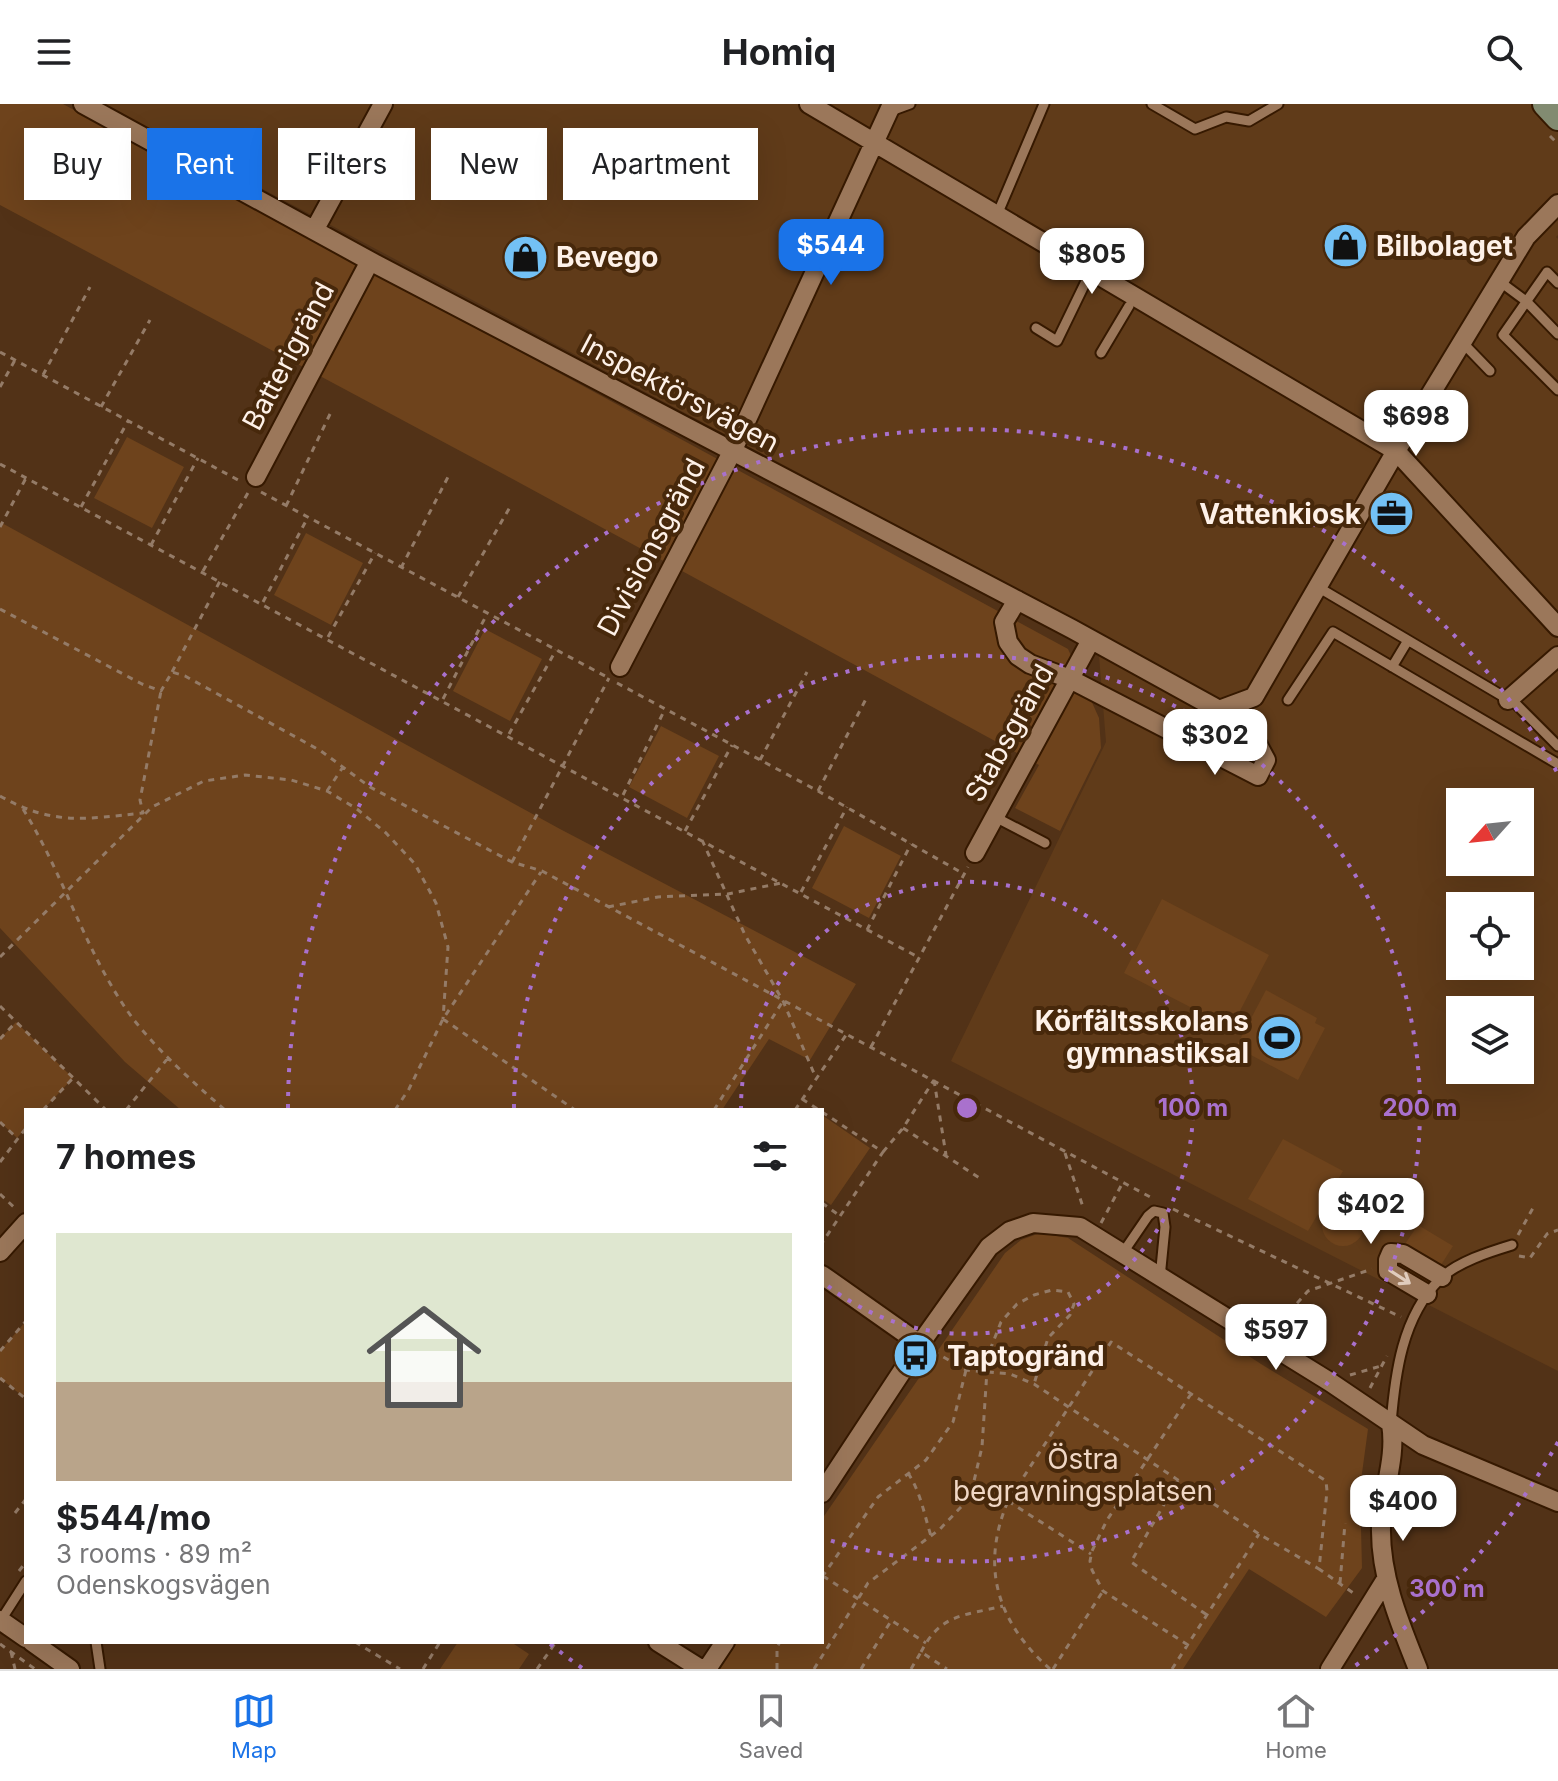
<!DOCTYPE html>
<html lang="en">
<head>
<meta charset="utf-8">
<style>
	body { margin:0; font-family:Inter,sans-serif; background:#f6f6f6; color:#202124; height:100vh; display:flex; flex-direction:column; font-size:30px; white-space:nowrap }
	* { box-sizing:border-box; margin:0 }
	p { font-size:26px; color:#757577 }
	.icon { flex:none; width:44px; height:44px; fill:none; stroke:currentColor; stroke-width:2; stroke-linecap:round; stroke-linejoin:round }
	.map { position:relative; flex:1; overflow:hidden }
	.panel { position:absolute; left:24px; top:1004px; width:800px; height:536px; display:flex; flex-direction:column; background:#fff; border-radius:0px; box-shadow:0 8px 32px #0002 }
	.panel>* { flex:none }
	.top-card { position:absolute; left:24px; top:24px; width:800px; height:72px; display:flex; gap:16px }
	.needle { width:52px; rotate:243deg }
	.controls { position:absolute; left:1446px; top:684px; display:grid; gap:16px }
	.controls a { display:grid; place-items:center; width:88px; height:88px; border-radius:0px; background:#fff; box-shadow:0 8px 32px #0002; font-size:40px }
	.price { position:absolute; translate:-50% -68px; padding:0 18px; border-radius:16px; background:#fff; color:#222; font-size:26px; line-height:52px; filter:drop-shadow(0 2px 4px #0008) }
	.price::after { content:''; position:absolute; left:50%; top:48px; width:24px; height:18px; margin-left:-12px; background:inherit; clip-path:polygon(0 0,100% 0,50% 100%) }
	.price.selected { background:#1a73e8; color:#fff }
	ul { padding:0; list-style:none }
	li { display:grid; align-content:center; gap:16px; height:424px; padding:0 32px }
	li span { display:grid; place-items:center; height:248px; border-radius:0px; color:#555 }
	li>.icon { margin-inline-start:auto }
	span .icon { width:144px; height:144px; fill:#fffc; stroke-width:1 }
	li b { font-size:34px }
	h2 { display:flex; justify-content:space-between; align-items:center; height:96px; padding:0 32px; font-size:34px }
	.tag { padding:0 28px; border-radius:0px; background:#fff; box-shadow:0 8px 32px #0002; font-size:28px; line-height:72px }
	.tag.selected { background:#1a73e8; color:#fff }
	header { display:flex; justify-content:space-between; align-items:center; height:104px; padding:0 32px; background:#fff; font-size:36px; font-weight:700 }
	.menu { display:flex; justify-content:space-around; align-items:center; height:112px; border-top:2px solid #e0e0e0; background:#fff; font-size:22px; color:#757577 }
	.menu a { display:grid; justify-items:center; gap:4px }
	.menu .selected { color:#1a73e8 }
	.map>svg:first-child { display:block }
</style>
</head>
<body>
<header><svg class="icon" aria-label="menu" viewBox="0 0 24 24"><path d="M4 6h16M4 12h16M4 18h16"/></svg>Homiq<svg class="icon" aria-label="search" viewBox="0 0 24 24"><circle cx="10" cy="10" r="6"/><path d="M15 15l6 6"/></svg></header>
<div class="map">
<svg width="1558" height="1565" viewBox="0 0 1558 1565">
	<rect width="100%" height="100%" fill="#523217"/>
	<path fill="#603b19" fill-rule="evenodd" d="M 102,0 L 1558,0 L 1558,131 L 1556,133 L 1558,135 L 1558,1267 L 951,957 L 1106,638 L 1097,527 ZM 1460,698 L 1520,698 L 1520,758 L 1460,758 ZM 1460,802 L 1520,802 L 1520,862 L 1460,862 ZM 1460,906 L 1520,906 L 1520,966 L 1460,966 Z"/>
	<path fill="#6e431c" d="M 0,0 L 63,0 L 1068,545 L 1099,614 L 1101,644 L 1060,727 L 1015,704 L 1039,661 L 507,372 L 0,101 Z
		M 127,333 L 184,363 L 152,424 L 94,394 Z
		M 0,418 L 560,725 L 856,880 L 810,956 L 769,935 L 722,1006 L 181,1006 L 125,958 L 0,824 Z
		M 306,429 L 363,459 L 331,521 L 274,491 Z
		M 485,525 L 542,555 L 510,617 L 453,587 Z
		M 661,622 L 719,652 L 687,714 L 629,683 Z
		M 844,722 L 901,752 L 869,814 L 812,784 Z
		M 1162,795 L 1269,851 L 1231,924 L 1124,869 Z
		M 1266,886 L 1317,914 L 1315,919 L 1325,924 L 1298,976 L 1236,943 Z
		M 16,918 L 73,974 L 43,1006 L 26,1006 L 26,1024 L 17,1034 L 0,1018 L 0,935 Z
		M 822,1011 L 870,1044 L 831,1101 L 822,1095 Z
		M 1283,1035 L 1343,1067 L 1308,1127 L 1248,1095 Z
		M1322 1121a21 21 0 1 1 42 0a21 21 0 1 1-42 0Z
		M 1418,1121 L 1453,1142 L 1441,1161 L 1405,1140 Z
		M 1040,1129 L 1068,1134 L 1261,1260 L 1368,1325 L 1360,1384 L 1362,1464 L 1326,1513 L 1249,1465 L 1183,1565 L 719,1565 L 737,1538 L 822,1538 L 822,1415 L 1005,1149 L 1021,1136 Z
		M 26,1217 L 26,1295 L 0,1274 L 0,1247 Z
		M 458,1538 L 511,1538 L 529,1550 L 519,1565 L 440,1565 Z"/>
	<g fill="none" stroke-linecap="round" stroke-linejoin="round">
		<defs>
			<path id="lane" d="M 1152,0 L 1195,25 L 1226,13 L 1249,17 L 1278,0
				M 891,7 L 910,0
				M 997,111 L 1044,0
				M 1499,177 L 1526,197 L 1558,230
				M 1558,179 L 1547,168 L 1503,231 L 1558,286
				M 1036,224 L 1057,237 L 1091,167
				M 1462,238 L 1490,267
				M 1101,249 L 1129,202
				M 1316,482 L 1516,600 L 1558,642
				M 1392,563 L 1407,538
				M 1288,596 L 1333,528 L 1558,660
				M 995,713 L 1045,739
				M 1122,1150 L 1148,1112 L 1154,1107 L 1163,1109 L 1165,1123 L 1160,1174
				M 1391,1320 C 1395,1270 1402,1213 1440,1175 C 1457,1158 1489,1148 1512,1141
				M 1,1516 L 26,1477
				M 96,1538 L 100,1565"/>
			<path id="street" d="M 83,0 L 370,157 L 1072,525 L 1219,606 L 1254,593 L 1396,347 L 1526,133 L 1558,100
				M 809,0 L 1396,347 L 1558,523
				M 315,125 L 383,0
				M 256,373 L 370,157
				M 1017,496 L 1004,518 L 1008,538 L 1018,552 L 1030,560 L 1070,575 L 1258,672 L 1266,656 L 1236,600
				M 620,563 L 732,348 L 892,0
				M 1508,596 L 1558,552
				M 975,749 L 1091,536
				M 0,1148 L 26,1119
				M 822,1171 L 920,1240
				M 1427,1190 L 1388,1167 L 1388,1156 L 1391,1149 L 1403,1150 L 1442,1173
				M 1391,1320 C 1397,1354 1382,1388 1381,1423 C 1380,1473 1400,1520 1418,1565
				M 822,1389 L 920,1240 L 989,1143 L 1010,1127 L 1033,1119 L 1080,1123 L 1330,1278 L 1423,1341 L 1558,1398
				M 0,1516 L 26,1534
				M 32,1538 L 70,1565
				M 658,1538 L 701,1565
				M 707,1565 L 725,1538
				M 1330,1565 L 1386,1475"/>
			<path id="secondary" d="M 1545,0 L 1558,14"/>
		</defs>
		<use href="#lane" stroke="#361900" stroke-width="13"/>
		<use href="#street" stroke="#361900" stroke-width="22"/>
		<use href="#secondary" stroke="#361900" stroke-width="28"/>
		<path stroke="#947b67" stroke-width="3" stroke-dasharray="6 6" stroke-linecap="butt" d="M 1550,32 L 1558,40
			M 0,248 L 240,377
			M 43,271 L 90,183
			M 0,283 L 15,256
			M 101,303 L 150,216
			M 0,360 L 918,853
			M 261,388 L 607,573
			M 286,402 L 331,308
			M 81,403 L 128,317
			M 0,423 L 26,374
			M 151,441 L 198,354
			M 401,464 L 449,371
			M 203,467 L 249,387
			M 458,493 L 510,403
			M 263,498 L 308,413
			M 0,505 L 142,580 L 161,587 L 172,568 L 185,572 L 321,647 L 370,683 L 512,758 L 542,767 L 1152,1094
			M 328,533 L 375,449
			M 172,568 L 220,477
			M 617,579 L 818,687 L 964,770
			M 443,595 L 487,510
			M 509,630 L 556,546
			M 760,656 L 807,568
			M 327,687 L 343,663
			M 818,687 L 866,595
			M 623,691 L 665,605
			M 0,692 C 53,722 85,715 143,709 L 140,696 L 161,587
			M 23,705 C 65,772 86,852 134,916 C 161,950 193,978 225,1006
			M 685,727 L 732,641
			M 702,736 L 745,831 L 783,897 L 816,974
			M 512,758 L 609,574
			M 801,788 L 847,703
			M 608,803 L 658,793 L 728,790 L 781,779
			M 867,826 L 911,740
			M 0,853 L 152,703 L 204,677 L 245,671 L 291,676 L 327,687 L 357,705 L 386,729 L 415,760 L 436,799 L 448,843 L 443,915
			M 0,902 L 106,1006
			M 443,915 L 575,1006
			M 0,935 L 16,918
			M 871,943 L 968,763
			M 934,976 L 946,1051
			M 802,995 L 819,1006
			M 43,1006 L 73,974
			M 126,1006 L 168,954
			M 395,1006 L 409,985 L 443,915 L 541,768
			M 714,1006 L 783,897
			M 795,1006 L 846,931
			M 822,1008 L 883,1048 L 822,1139
			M 0,1018 L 17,1034
			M 903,1024 L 981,1075
			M 883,1048 L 903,1024 L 934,976
			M 1065,1049 L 1084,1106
			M 0,1058 L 26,1024
			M 0,1090 L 17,1106
			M 822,1099 L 840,1112
			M 1173,1105 L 1401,1213
			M 1101,1119 L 1122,1080
			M 1518,1131 L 1533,1104
			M 1519,1152 L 1530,1154 L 1547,1130 L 1558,1126
			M 1273,1226 L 1308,1187 L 1372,1165
			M 0,1247 L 26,1217
			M 933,1247 L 966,1266 L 1010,1270 L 1034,1280 L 1259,1430 L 1319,1465
			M 1350,1271 L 1381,1262
			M 0,1274 L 26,1295
			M 1370,1284 L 1387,1252
			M 908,1369 C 921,1389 924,1410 931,1432
			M 1178,1376 L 1131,1458 L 1207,1511
			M 1008,1397 L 1091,1450
			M 15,1409 L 26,1395
			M 19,1467 L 26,1458
			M 823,1472 L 926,1539
			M 822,1473 L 878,1393 L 926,1356 L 953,1318 L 966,1266
			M 1340,1479 L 1345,1419
			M 355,1538 L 400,1565
			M 0,1540 L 35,1565
			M 1188,1541 L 1103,1487 L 1092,1466 L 1090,1457 L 1092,1447 L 1107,1416 L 1191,1290
			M 11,1548 L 15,1565
			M 921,1548 C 941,1509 964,1512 1003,1502
			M 423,1565 L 440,1538
			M 537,1565 L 556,1538
			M 777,1565 L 777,1543 L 780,1538
			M 814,1565 L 868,1479 L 940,1425 L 962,1402 L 974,1377 L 982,1343 L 988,1251 L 1001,1218 L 1017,1200 L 1034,1191 L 1052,1186 L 1068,1188 L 1074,1200 L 1070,1211 L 1048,1234 L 1034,1280
			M 861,1565 L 891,1517
			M 911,1565 L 921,1548 L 947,1565
			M 1050,1565 C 997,1518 980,1463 1008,1397 L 1111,1238 L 1326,1377 L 1327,1387 L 1319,1465 L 1356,1491
			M 1053,1565 L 1103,1487
			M 1172,1565 L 1259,1430"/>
		<use href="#lane" stroke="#9b775a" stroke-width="9"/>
		<use href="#street" stroke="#9b775a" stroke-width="18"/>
		<use href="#secondary" stroke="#828b71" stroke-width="24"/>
	</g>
	<defs><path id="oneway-shaft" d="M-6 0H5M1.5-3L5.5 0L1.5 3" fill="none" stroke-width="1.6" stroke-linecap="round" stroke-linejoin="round" transform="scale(2)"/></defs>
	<use stroke="#e0ccbd" href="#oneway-shaft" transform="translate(1400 1173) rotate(33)"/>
	<g fill="none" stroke="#a971cd" stroke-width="4" stroke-dasharray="4 8">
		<path d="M741 1006A226 226 0 1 1 823 1178"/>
		<path d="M514 1004A453 453 0 1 1 823 1434"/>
		<path d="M1558 1338A679 679 0 0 1 1352 1564M582 1564A679 679 0 0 1 549 1539M288 1004A679 679 0 0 1 1558 670"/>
	</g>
	<defs>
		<symbol id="shop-disc" viewBox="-11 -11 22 22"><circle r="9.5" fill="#73c1f5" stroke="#47280b"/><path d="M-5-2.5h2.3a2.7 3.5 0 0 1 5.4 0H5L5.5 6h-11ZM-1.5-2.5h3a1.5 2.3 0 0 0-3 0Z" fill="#111"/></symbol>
		<symbol id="office-disc" viewBox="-11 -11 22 22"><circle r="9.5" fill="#73c1f5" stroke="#47280b"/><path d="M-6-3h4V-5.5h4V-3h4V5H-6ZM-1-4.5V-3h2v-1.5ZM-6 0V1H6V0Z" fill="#111"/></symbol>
		<symbol id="stadium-disc" viewBox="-11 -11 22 22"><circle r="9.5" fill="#73c1f5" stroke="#47280b"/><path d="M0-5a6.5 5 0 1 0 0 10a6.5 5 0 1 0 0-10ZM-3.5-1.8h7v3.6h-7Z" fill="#111"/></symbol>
		<symbol id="bus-disc" viewBox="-11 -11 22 22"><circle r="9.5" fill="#73c1f5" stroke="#47280b"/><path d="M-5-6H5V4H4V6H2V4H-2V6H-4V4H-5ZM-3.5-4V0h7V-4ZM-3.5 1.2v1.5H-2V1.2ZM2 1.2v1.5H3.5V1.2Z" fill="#111"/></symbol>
	</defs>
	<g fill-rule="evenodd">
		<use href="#shop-disc" x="1320" y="116" width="51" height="51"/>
		<use href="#shop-disc" x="500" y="128" width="51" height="51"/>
		<use href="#office-disc" x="1366" y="384" width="51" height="51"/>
		<use href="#stadium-disc" x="1254" y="908" width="51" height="51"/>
		<use href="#bus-disc" x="890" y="1226" width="51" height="51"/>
	</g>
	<g text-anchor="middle" stroke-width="8" stroke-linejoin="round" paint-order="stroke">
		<g font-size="28" font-weight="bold" fill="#fef1e8" stroke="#47280b" text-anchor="start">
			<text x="1376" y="152">Bilbolaget</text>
			<text x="556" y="163">Bevego</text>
			<text x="1361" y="420" text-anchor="end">Vattenkiosk</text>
			<text x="1249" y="927" text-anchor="end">Körfältsskolans<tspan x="1249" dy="32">gymnastiksal</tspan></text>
			<text x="947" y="1262">Taptogränd</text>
		</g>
		<g font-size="28" fill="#fef1e8" stroke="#47280b">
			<text transform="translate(288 252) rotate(-62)" y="10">Batterigränd</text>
			<text transform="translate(680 289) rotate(28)" y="10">Inspektörsvägen</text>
			<text transform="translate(651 443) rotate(-62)" y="10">Divisionsgränd</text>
			<text transform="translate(1009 629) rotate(-61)" y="10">Stabsgränd</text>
		</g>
		<g font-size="28" fill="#f0d7c5" stroke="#47280b">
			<text x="1083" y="1365">Östra<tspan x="1083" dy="32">begravningsplatsen</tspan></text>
		</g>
	</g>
	<circle cx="967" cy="1004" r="12" fill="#a971cd" stroke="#47280b" stroke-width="4"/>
	<g font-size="24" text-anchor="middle" font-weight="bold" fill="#a971cd" stroke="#47280b" stroke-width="8" stroke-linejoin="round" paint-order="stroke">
		<text x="1193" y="1012">100 m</text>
		<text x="1420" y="1012">200 m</text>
		<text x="1447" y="1493">300 m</text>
	</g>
</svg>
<div class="controls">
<a><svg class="needle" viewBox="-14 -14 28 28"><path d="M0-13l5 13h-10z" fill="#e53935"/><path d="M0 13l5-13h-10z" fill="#757577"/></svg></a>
<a><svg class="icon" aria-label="locate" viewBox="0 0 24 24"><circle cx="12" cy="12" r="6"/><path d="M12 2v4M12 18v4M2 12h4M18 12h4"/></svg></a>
<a><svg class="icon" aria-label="layers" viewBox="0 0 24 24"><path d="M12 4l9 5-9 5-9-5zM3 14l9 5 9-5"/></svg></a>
</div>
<b class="price selected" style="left:831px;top:183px">$544</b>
<b class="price" style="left:1092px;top:192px">$805</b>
<b class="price" style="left:1416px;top:354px">$698</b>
<b class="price" style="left:1215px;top:673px">$302</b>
<b class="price" style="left:1371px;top:1142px">$402</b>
<b class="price" style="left:1276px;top:1268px">$597</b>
<b class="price" style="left:1403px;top:1439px">$400</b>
<div class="top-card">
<a class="tag">Buy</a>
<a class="tag selected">Rent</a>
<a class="tag">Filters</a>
<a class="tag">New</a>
<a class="tag">Apartment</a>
</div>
<section class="panel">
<h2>7 homes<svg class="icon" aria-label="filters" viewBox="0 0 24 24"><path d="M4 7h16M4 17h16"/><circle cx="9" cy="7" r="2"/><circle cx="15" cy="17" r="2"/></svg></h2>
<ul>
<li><span style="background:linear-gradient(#dfe7d0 60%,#b9a48a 0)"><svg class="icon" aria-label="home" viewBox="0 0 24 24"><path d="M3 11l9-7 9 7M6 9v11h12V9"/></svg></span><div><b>$544/mo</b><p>3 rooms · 89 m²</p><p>Odenskogsvägen</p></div></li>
</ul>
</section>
</div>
<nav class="menu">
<a class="selected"><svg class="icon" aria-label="map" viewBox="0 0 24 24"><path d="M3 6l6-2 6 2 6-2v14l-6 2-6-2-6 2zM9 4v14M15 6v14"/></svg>Map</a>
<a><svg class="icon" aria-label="saved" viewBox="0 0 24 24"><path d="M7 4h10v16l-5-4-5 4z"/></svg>Saved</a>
<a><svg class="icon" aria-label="home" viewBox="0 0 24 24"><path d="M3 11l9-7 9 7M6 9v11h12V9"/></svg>Home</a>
</nav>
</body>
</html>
